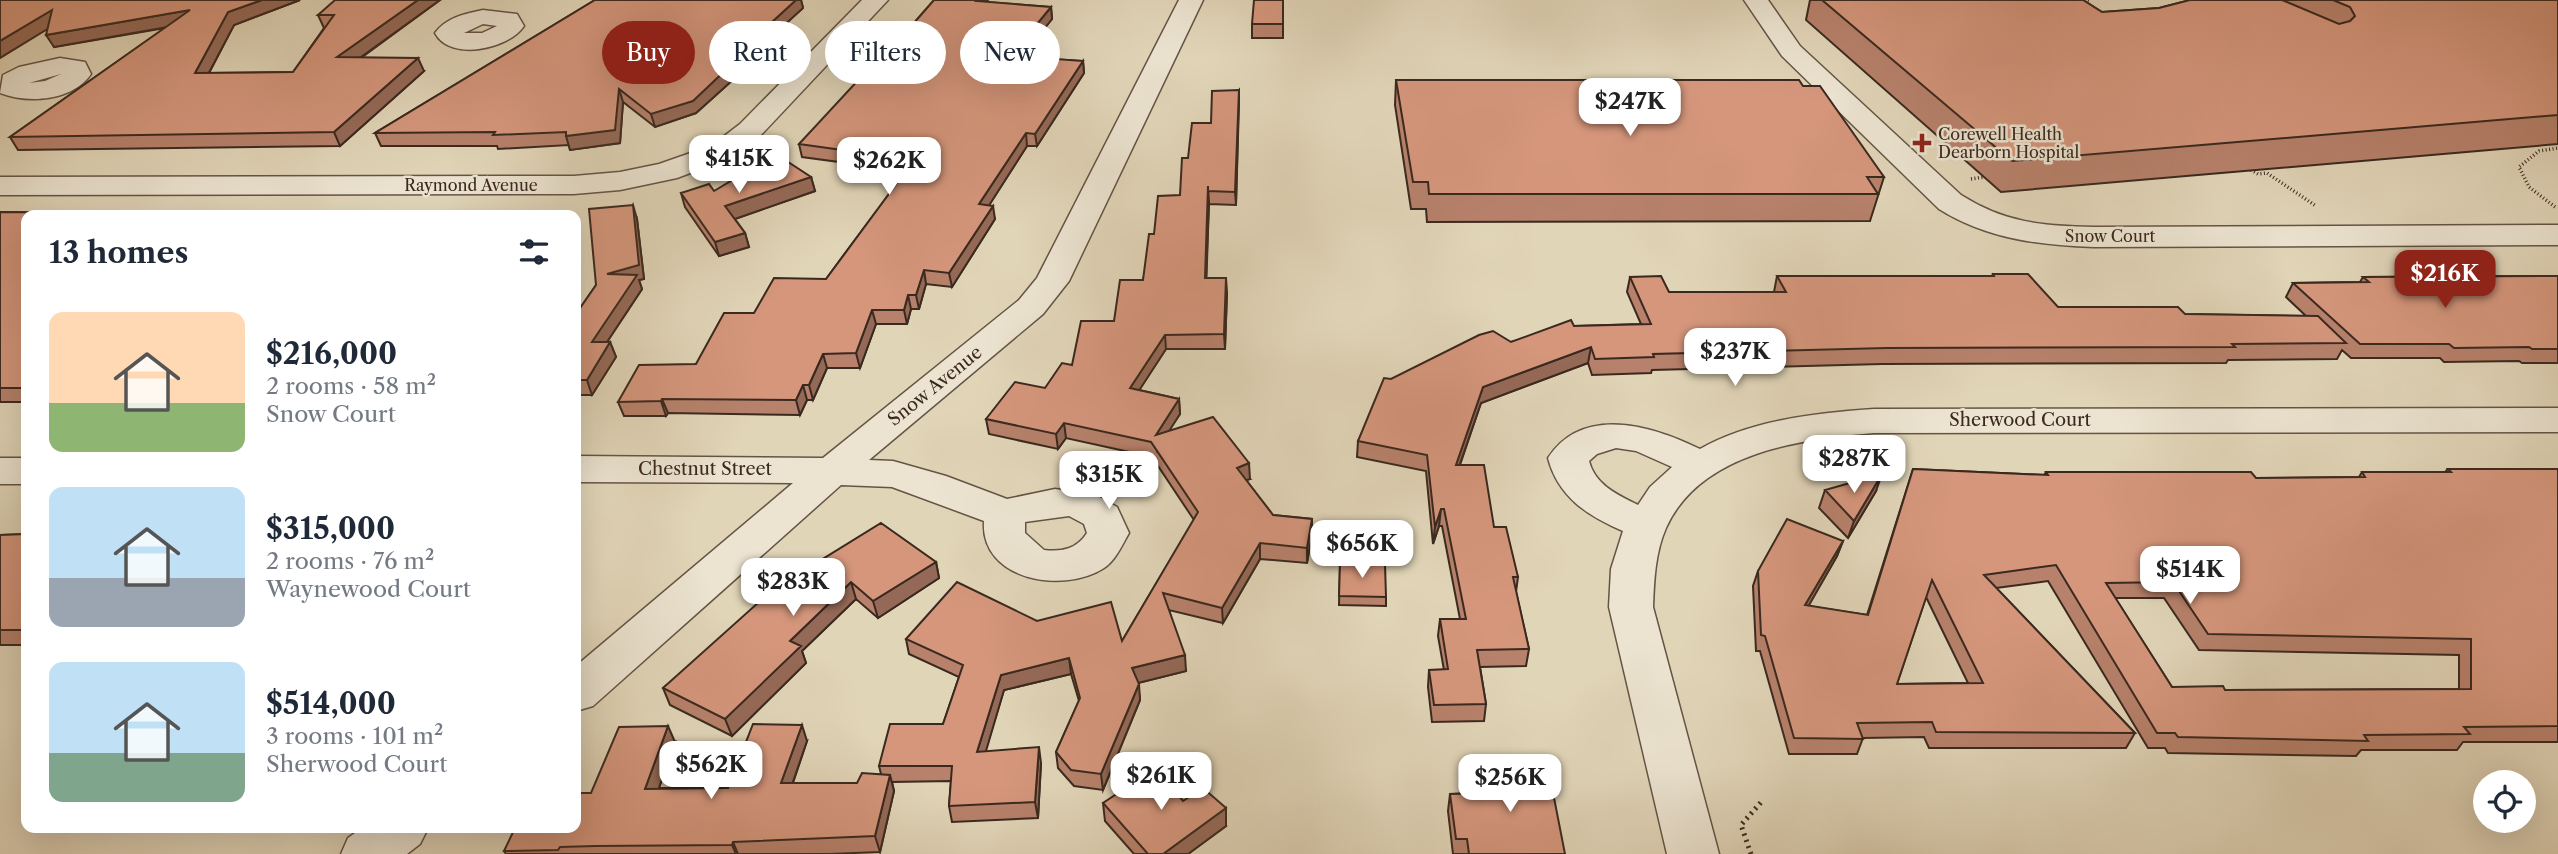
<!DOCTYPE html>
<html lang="en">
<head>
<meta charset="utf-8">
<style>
	body { margin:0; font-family:"Libre Caslon Text",serif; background:#f6f6f7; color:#1f2937; height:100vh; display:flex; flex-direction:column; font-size:26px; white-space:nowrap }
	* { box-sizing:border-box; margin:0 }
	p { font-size:23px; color:#747a83 }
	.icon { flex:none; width:38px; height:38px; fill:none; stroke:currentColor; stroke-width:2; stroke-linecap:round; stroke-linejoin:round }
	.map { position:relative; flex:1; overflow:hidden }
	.drawer { position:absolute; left:21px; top:210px; width:560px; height:623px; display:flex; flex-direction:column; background:#fff; border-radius:14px; box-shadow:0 7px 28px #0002 }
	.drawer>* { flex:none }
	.hud { position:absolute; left:602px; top:21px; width:665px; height:63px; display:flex; gap:14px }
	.controls { position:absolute; left:2473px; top:770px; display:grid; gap:14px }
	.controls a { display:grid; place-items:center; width:63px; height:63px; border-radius:50%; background:#fff; box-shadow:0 7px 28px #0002; font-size:35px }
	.price { position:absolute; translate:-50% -60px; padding:0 16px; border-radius:14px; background:#fff; color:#222; font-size:23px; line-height:46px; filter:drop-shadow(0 2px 4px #0008) }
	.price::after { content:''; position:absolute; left:50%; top:42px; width:21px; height:16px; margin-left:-10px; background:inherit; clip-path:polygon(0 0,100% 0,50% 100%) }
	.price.active { background:#8f2418; color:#fff }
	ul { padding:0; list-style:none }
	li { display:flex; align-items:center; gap:21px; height:175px; padding:0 28px }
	li span { display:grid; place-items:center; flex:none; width:196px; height:140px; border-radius:14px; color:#555 }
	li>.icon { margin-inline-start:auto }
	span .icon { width:84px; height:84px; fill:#fffc; stroke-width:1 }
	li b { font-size:30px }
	h2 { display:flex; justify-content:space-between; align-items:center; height:84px; padding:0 28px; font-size:30px }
	.chip { padding:0 24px; border-radius:32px; background:#fff; box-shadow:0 7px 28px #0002; font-size:24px; line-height:63px }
	.chip.active { background:#8f2418; color:#fff }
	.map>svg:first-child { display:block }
</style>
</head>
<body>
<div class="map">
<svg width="2558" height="854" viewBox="0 0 2558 854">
	<rect width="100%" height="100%" fill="#e1d5b8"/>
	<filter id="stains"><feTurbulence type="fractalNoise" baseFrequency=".00286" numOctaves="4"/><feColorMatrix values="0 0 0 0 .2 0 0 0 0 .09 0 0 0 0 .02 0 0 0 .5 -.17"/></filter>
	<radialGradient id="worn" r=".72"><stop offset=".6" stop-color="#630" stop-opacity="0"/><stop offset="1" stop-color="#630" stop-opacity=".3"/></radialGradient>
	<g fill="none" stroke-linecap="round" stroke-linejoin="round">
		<defs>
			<path id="minor" d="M 862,0 L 888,0 L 760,136 L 743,149 L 722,161 L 677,178 L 620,190 L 574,194 L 0,195 L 0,177 L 574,176 L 620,172 L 659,164 L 702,149 L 723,137 L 740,124 Z
				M 1179,0 L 1203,0 L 1069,281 L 1043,314 L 869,460 L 893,461 L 946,476 L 1007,499 L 1055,489 L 1096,495 L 1117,507 L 1129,533 C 1122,545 1116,560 1104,568 C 1064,594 980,581 984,521 L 892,487 L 841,485 L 593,706 L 576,711 L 576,666 L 793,483 L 576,482 L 576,456 L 823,458 L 1019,300 L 1037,278 ZM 1069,516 L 1084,524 L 1087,533 C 1077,549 1062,552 1044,550 L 1025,533 L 1025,522 Z
				M 1744,0 L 1768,0 L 1800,46 L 1961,195 C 2005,223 2043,226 2094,227 L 2558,225 L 2558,245 L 2094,247 C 2038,245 1987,239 1939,209 L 1782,56 Z
				M 483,10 L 517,14 L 524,26 C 509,49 450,62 435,33 C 447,17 465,14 483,10 ZM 483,24 L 497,26 L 482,33 L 464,33 Z
				M 60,58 L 85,62 L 91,74 C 73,101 28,104 0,93 L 3,75 L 19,67 ZM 61,74 L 45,81 L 29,83 Z
				M 2558,408 L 2558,432 L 1874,433 C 1801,439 1700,452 1666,528 C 1655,553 1654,581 1653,607 L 1719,854 L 1667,854 L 1609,607 L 1611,569 L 1623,531 C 1588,516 1558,497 1548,458 C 1583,404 1653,426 1700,449 C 1751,420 1816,413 1874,409 ZM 1616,448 L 1636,451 L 1672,467 L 1650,487 L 1638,505 C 1618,495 1595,485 1589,461 L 1597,454 Z
				M 0,458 L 26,458 L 26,484 L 0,484 Z
				M 362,828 L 428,828 L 420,844 L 407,854 L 341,854 L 348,838 Z"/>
		</defs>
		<use href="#minor" stroke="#645445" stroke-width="3"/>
		<path stroke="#3a291f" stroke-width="3.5" stroke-dasharray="1 2.5" stroke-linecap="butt" d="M 2088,0 L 2091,1
			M 2251,170 L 2258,174 L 2267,173 L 2316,206
			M 1971,179 L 1984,177
			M 2555,207 L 2529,187 L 2519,167 L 2539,151 L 2558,148"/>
		<path stroke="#3a291f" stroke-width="5" stroke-dasharray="2 4.5" stroke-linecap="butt" d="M 1751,854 L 1741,825 L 1763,800"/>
		<use href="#minor" fill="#ece4d1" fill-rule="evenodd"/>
	</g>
	<path fill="#b7816b" stroke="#3a291f" stroke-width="2" fill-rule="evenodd" d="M 0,0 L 300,0 L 234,25 L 209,73 L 293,72 L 324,28 L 318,15 L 440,0 L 361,58 L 424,71 L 340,146 L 18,150 L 10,137 L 165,28 L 54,47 L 48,29 Z
		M 595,0 L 801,0 L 803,8 L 733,72 L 735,78 L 696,113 L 655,127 L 623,102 L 620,143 L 570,150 L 569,145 L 498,149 L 497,146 L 381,146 L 375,133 Z
		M 934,0 L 988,0 L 986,2 L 1051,7 L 1052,19 L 1025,52 L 1032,53 L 1032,58 L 1083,61 L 1084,73 L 1037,146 L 1027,146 L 989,205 L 995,219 L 952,287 L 926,284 L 919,309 L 911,309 L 907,324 L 876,324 L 860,368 L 827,368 L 813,400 L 807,400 L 800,415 L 668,413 L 666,416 L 624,416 L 618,402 L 696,364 L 754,313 L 826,279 L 906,171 L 802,157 L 799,144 L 879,63 Z
		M 1283,0 L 1283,38 L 1252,38 L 1252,24 Z
		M 1810,0 L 2083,0 L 2102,12 L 2159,8 L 2190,0 L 2558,0 L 2558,144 L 2001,192 L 1806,20 Z
		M 1396,80 L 1803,86 L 1884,177 L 1870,221 L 1427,222 L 1426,209 L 1411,209 L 1395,105 Z
		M 1239,90 L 1236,205 L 1209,204 L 1209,202 L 1206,278 L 1227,292 L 1225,349 L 1166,349 L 1139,390 L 1179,399 L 1180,414 L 1169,430 L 1250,479 L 1246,480 L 1273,515 L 1312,519 L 1312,534 L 1307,563 L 1260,559 L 1223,623 L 1169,610 L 1186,671 L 1138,683 L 1140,700 L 1103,790 L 1074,786 L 1058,768 L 1056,752 L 1079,701 L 1071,674 L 1004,690 L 985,752 L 1041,763 L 1038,818 L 952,822 L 949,806 L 951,781 L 892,782 L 894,791 L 880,852 L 829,854 L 506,854 L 504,851 L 591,793 L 675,742 L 659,788 L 728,788 L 807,741 L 793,783 L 857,783 L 881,774 L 879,766 L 943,724 L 959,677 L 909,654 L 906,639 L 1037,621 L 1122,641 L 1194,520 L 1152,457 L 1066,438 L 1058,449 L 989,434 L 986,419 L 1045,388 L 1072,365 L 1114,321 L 1143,280 L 1154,234 L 1180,195 L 1188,158 L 1211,123 Z
		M 811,177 L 815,191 L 735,219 L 745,233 L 749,247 L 719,256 L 685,207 L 681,193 L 714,191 Z
		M 0,212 L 93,213 L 94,215 L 26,215 L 26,402 L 0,402 Z
		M 637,219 L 644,279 L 639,280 L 642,289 L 607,342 L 610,342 L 616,357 L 592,395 L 576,395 L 576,314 L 596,285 Z
		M 1993,274 L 2058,307 L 2185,314 L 2306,316 L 2286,297 L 2293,283 L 2360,282 L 2363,277 L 2558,276 L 2558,363 L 2522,363 L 2519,361 L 2444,362 L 2440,358 L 2351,358 L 2342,350 L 2337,359 L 2228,360 L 2226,363 L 1882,364 L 1652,370 L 1651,373 L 1592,375 L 1588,363 L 1481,403 L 1460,465 L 1494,527 L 1518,577 L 1516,592 L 1529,649 L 1526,666 L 1480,667 L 1486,704 L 1484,721 L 1432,722 L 1428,687 L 1429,670 L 1444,670 L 1438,636 L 1440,619 L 1460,619 L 1442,526 L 1439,526 L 1433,544 L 1426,471 L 1357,457 L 1358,441 L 1391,379 L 1511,342 L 1574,326 L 1641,324 L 1627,292 L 1630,277 L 1669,292 L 1774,292 L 1777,276 L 1992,276 Z
		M 1913,469 L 2044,475 L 2046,472 L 2256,478 L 2359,477 L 2362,472 L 2445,472 L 2448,469 L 2558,469 L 2558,742 L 2463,742 L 2457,750 L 2361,750 L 2356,756 L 2168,753 L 2165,748 L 2148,748 L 2048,581 L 1996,588 L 2135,733 L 2126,748 L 1929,748 L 1924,737 L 1863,738 L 1857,754 L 1789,754 L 1760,651 L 1756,651 L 1753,586 L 1758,571 L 1843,541 L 1837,556 L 1808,606 L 1867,615 ZM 1926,597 L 1968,683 L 1897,684 ZM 2115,598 L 2164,598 L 2199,650 L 2459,655 L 2459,689 L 2225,690 L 2172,687 Z
		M 1825,490 L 1876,491 L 1848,538 L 1819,508 Z
		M 26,534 L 26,645 L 0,645 L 0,535 Z
		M 936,562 L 939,578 L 878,618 L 856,599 L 802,651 L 806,663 L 732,736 L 670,705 L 663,688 L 816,563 Z
		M 1340,563 L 1386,597 L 1386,606 L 1339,605 Z
		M 1481,767 L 1565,854 L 1453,854 L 1448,811 L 1450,794 L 1480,793 L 1478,785 Z
		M 1183,801 L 1226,826 L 1188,854 L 1134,854 L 1105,821 L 1103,803 Z"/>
	<path fill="#956957" stroke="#3a291f" stroke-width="2" d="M 262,0 L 300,0 L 234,25 L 202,86 L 195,73 L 228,12 Z
		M 418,0 L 440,0 L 343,70 L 337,57 Z
		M 796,0 L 801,0 L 803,8 L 733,72 L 735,78 L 696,113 L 655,127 L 651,114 L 725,65 Z
		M 1051,7 L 1052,19 L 1016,64 L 1014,52 Z
		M 52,10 L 59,22 L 0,58 L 0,41 Z
		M 190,10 L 196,22 L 54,47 L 46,35 Z
		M 418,58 L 424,71 L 340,146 L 334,132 Z
		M 1083,61 L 1084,73 L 1037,146 L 1035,134 Z
		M 619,89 L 623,102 L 620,143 L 570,150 L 566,136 Z
		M 1239,90 L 1239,103 L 1236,205 L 1235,192 Z
		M 1026,133 L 1027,146 L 981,218 L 979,204 Z
		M 811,177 L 815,191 L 729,221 L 725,206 Z
		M 1208,186 L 1209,202 L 1206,292 L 1205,278 Z
		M 633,205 L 637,219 L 644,279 L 639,280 L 642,289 L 597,357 L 592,342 L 607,274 Z
		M 993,206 L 995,219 L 952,287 L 949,273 Z
		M 745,233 L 749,247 L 719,256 L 715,242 Z
		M 924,270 L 926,284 L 919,309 L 916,295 Z
		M 1226,278 L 1227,292 L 1225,349 L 1224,334 Z
		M 908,295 L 911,309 L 907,324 L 904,310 Z
		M 872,310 L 876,324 L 860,368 L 856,353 Z
		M 1165,335 L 1166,349 L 1131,403 L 1130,388 Z
		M 610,342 L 616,357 L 592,395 L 587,380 Z
		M 1591,347 L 1588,363 L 1481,403 L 1454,481 L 1456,465 L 1483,387 Z
		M 823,354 L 827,368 L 813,400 L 809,385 Z
		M 803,385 L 807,400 L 800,415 L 796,400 Z
		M 662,399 L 668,413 L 666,416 L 661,401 Z
		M 1179,399 L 1180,414 L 1157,450 L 1156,435 Z
		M 1064,423 L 1066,438 L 1058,449 L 1056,434 Z
		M 1249,463 L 1250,479 L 1237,483 L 1237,468 Z
		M 1882,474 L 1876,491 L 1848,538 L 1854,521 Z
		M 1441,509 L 1439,526 L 1433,544 L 1435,527 Z
		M 1312,519 L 1312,534 L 1307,563 L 1307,548 Z
		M 1843,541 L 1837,556 L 1800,621 L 1805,605 Z
		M 1260,543 L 1260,559 L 1223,623 L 1222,608 Z
		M 936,562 L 939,578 L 878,618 L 873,601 Z
		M 851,582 L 856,599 L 802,651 L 806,663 L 732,736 L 725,719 L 790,641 Z
		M 1185,655 L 1186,671 L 1134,684 L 1132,668 Z
		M 1069,658 L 1071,674 L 1004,690 L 981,768 L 977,752 L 1001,675 Z
		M 1139,684 L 1140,700 L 1103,790 L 1101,774 Z
		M 802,725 L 807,741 L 787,799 L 781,783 Z
		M 668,726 L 675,742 L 653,805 L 645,789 Z
		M 1039,747 L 1041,763 L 1038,818 L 1035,802 Z
		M 890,775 L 894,791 L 880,852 L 875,836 Z
		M 1226,808 L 1226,826 L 1188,854 L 1163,854 Z
		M 733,842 L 738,854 L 736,854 L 732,845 Z"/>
	<path fill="#d5967c" stroke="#3a291f" stroke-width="2" fill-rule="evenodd" d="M 0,0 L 262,0 L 228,12 L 195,73 L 293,72 L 334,15 L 318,15 L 335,0 L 418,0 L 337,57 L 418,58 L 334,132 L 10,137 L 190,10 L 46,35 L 52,10 L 0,41 Z
		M 595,0 L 796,0 L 725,65 L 731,65 L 693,101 L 651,114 L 619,89 L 615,130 L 566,136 L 566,132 L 493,135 L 495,132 L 375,133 Z
		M 934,0 L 977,0 L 976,1 L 1051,7 L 1014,52 L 1032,53 L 1028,57 L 1083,61 L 1035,134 L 1026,133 L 979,204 L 993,206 L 949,273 L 924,270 L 916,295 L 908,295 L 904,310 L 872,310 L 856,353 L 823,354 L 809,385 L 803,385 L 796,400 L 662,399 L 661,401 L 618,402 L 639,365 L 696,364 L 724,313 L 754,313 L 774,278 L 826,279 L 914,160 L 799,144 L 874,63 L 879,63 Z
		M 1254,0 L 1283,0 L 1283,24 L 1252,24 Z
		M 1822,0 L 2083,0 L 2102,12 L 2159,8 L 2190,0 L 2282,0 L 2339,24 L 2350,21 L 2355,16 L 2350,7 L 2333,0 L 2558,0 L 2558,115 L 2012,161 Z
		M 1396,80 L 1799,80 L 1803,86 L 1820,86 L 1884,177 L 1867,177 L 1878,194 L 1429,194 L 1428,182 L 1413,182 Z
		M 1239,90 L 1235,192 L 1208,191 L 1208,186 L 1205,278 L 1226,278 L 1224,334 L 1165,335 L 1130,388 L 1179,399 L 1156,435 L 1213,417 L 1249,463 L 1237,468 L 1273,515 L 1312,519 L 1307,548 L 1260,543 L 1222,608 L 1163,593 L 1185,655 L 1132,668 L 1139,684 L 1101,774 L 1071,770 L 1056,752 L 1080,698 L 1069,658 L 1001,675 L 977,752 L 1039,747 L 1035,802 L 949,806 L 952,766 L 879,766 L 890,724 L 943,724 L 963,665 L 906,639 L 957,582 L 1037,621 L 1111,602 L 1122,641 L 1198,512 L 1151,442 L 1064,423 L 1056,434 L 986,419 L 1015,382 L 1045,388 L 1062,363 L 1072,365 L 1081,321 L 1114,321 L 1120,280 L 1143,280 L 1149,234 L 1154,234 L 1158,196 L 1180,195 L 1182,158 L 1188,158 L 1192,123 L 1211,123 L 1212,91 Z
		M 776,154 L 811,177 L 725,206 L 745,233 L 715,242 L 681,193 L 709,184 L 714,191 Z
		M 633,205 L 639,265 L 607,274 L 637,275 L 592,342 L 610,342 L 587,380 L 576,380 L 576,314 L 596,285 L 589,209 Z
		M 547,211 L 544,215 L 326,215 L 328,214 Z
		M 0,212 L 93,213 L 89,215 L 26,215 L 26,388 L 0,388 Z
		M 1993,274 L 2028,274 L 2058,307 L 2178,307 L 2185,314 L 2318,316 L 2346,343 L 2232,344 L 2235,347 L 1887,348 L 1653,354 L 1654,357 L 1595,359 L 1591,347 L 1483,387 L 1456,465 L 1484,465 L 1494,527 L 1506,527 L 1518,577 L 1513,577 L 1529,649 L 1477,650 L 1486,704 L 1434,705 L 1429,670 L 1448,669 L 1440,619 L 1466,619 L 1444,509 L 1441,509 L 1435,527 L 1427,455 L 1358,441 L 1384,378 L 1391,379 L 1479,335 L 1493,331 L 1511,342 L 1571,320 L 1574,326 L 1651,324 L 1630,277 L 1661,276 L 1669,292 L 1786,292 L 1777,276 L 1994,276 Z
		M 2558,276 L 2558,349 L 2532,349 L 2529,347 L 2454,348 L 2449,344 L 2360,344 L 2293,283 L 2369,282 L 2363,277 Z
		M 1913,469 L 2048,475 L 2046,472 L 2251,472 L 2256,478 L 2365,477 L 2362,472 L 2451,472 L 2448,469 L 2558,469 L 2558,726 L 2464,727 L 2470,734 L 2364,735 L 2368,741 L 2178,737 L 2175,733 L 2157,733 L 2056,565 L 1984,575 L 2135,733 L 1936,732 L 1932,722 L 1857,723 L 1863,739 L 1794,738 L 1765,636 L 1761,635 L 1758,571 L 1787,519 L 1843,541 L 1805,605 L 1868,615 ZM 1932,580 L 1983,683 L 1897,684 ZM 2173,582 L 2208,634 L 2471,639 L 2471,689 L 2225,690 L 2223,686 L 2172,687 L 2106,583 Z
		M 1882,474 L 1854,521 L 1825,490 Z
		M 881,523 L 936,562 L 873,601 L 851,582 L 790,641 L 801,646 L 725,719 L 663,688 L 807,559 L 816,563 Z
		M 26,534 L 26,630 L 0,630 L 0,535 Z
		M 1340,563 L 1385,564 L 1386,597 L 1339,596 Z
		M 753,724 L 802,725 L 781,783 L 857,783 L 862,773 L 890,775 L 875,836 L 733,842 L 732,845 L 595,846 L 560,847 L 558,850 L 504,851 L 515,828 L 576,828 L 576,793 L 591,793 L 619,727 L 668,726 L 645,789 L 728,788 Z
		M 1481,767 L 1548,767 L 1565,854 L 1469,854 L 1467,839 L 1456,839 L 1450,794 L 1485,793 Z
		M 1156,768 L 1183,801 L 1203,788 L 1226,808 L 1163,854 L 1148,854 L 1103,803 Z"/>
	<path fill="#8f2418" stroke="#ece4d1" stroke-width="2.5" d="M1918.5 132.5h7v7h7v7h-7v7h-7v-7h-7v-7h7z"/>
	<g text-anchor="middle" stroke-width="5" stroke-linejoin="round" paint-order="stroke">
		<g font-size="16" fill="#3a291f" stroke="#ece4d1" text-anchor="start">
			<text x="1938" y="140">Corewell Health<tspan x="1938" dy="18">Dearborn Hospital</tspan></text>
		</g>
		<g font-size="16" fill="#3a291f" stroke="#ece4d1">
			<text x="471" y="191">Raymond Avenue</text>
			<text x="2110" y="242">Snow Court</text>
		</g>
		<g font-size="18" fill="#3a291f" stroke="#ece4d1">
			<text transform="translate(935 386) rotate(-39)" y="6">Snow Avenue</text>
			<text x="2020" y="426">Sherwood Court</text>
			<text x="705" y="475">Chestnut Street</text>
		</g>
	</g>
	<rect width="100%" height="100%" filter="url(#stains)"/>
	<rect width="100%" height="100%" fill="url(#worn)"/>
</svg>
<div class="controls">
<a><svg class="icon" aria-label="locate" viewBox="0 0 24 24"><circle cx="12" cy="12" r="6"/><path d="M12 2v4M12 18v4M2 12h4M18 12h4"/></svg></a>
</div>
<b class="price" style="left:1630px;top:138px">$247K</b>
<b class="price" style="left:739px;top:195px">$415K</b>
<b class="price" style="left:889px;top:197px">$262K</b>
<b class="price active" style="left:2445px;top:310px">$216K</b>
<b class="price" style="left:1735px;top:388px">$237K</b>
<b class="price" style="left:1854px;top:495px">$287K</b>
<b class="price" style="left:1109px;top:511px">$315K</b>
<b class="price" style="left:1362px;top:580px">$656K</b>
<b class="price" style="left:2190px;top:606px">$514K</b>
<b class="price" style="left:793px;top:618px">$283K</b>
<b class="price" style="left:711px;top:801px">$562K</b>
<b class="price" style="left:1161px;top:812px">$261K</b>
<b class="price" style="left:1510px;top:814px">$256K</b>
<div class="hud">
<a class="chip active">Buy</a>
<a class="chip">Rent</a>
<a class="chip">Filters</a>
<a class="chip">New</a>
</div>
<section class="drawer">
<h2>13 homes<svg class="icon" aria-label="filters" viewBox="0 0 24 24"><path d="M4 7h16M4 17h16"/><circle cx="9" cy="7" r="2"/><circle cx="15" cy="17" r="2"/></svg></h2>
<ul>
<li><span style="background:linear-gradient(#ffd9b3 65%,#8fb573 0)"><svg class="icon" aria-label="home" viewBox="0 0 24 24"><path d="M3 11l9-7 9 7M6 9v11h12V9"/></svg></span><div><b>$216,000</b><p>2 rooms · 58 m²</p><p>Snow Court</p></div></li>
<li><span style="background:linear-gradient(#bfe0f5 65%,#9aa5b1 0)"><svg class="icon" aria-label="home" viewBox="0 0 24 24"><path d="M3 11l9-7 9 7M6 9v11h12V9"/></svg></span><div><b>$315,000</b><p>2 rooms · 76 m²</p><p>Waynewood Court</p></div></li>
<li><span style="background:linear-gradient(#bfe0f5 65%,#7fa58c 0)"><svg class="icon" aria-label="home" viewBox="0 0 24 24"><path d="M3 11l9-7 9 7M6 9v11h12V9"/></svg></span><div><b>$514,000</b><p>3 rooms · 101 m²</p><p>Sherwood Court</p></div></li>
</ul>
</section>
</div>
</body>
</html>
